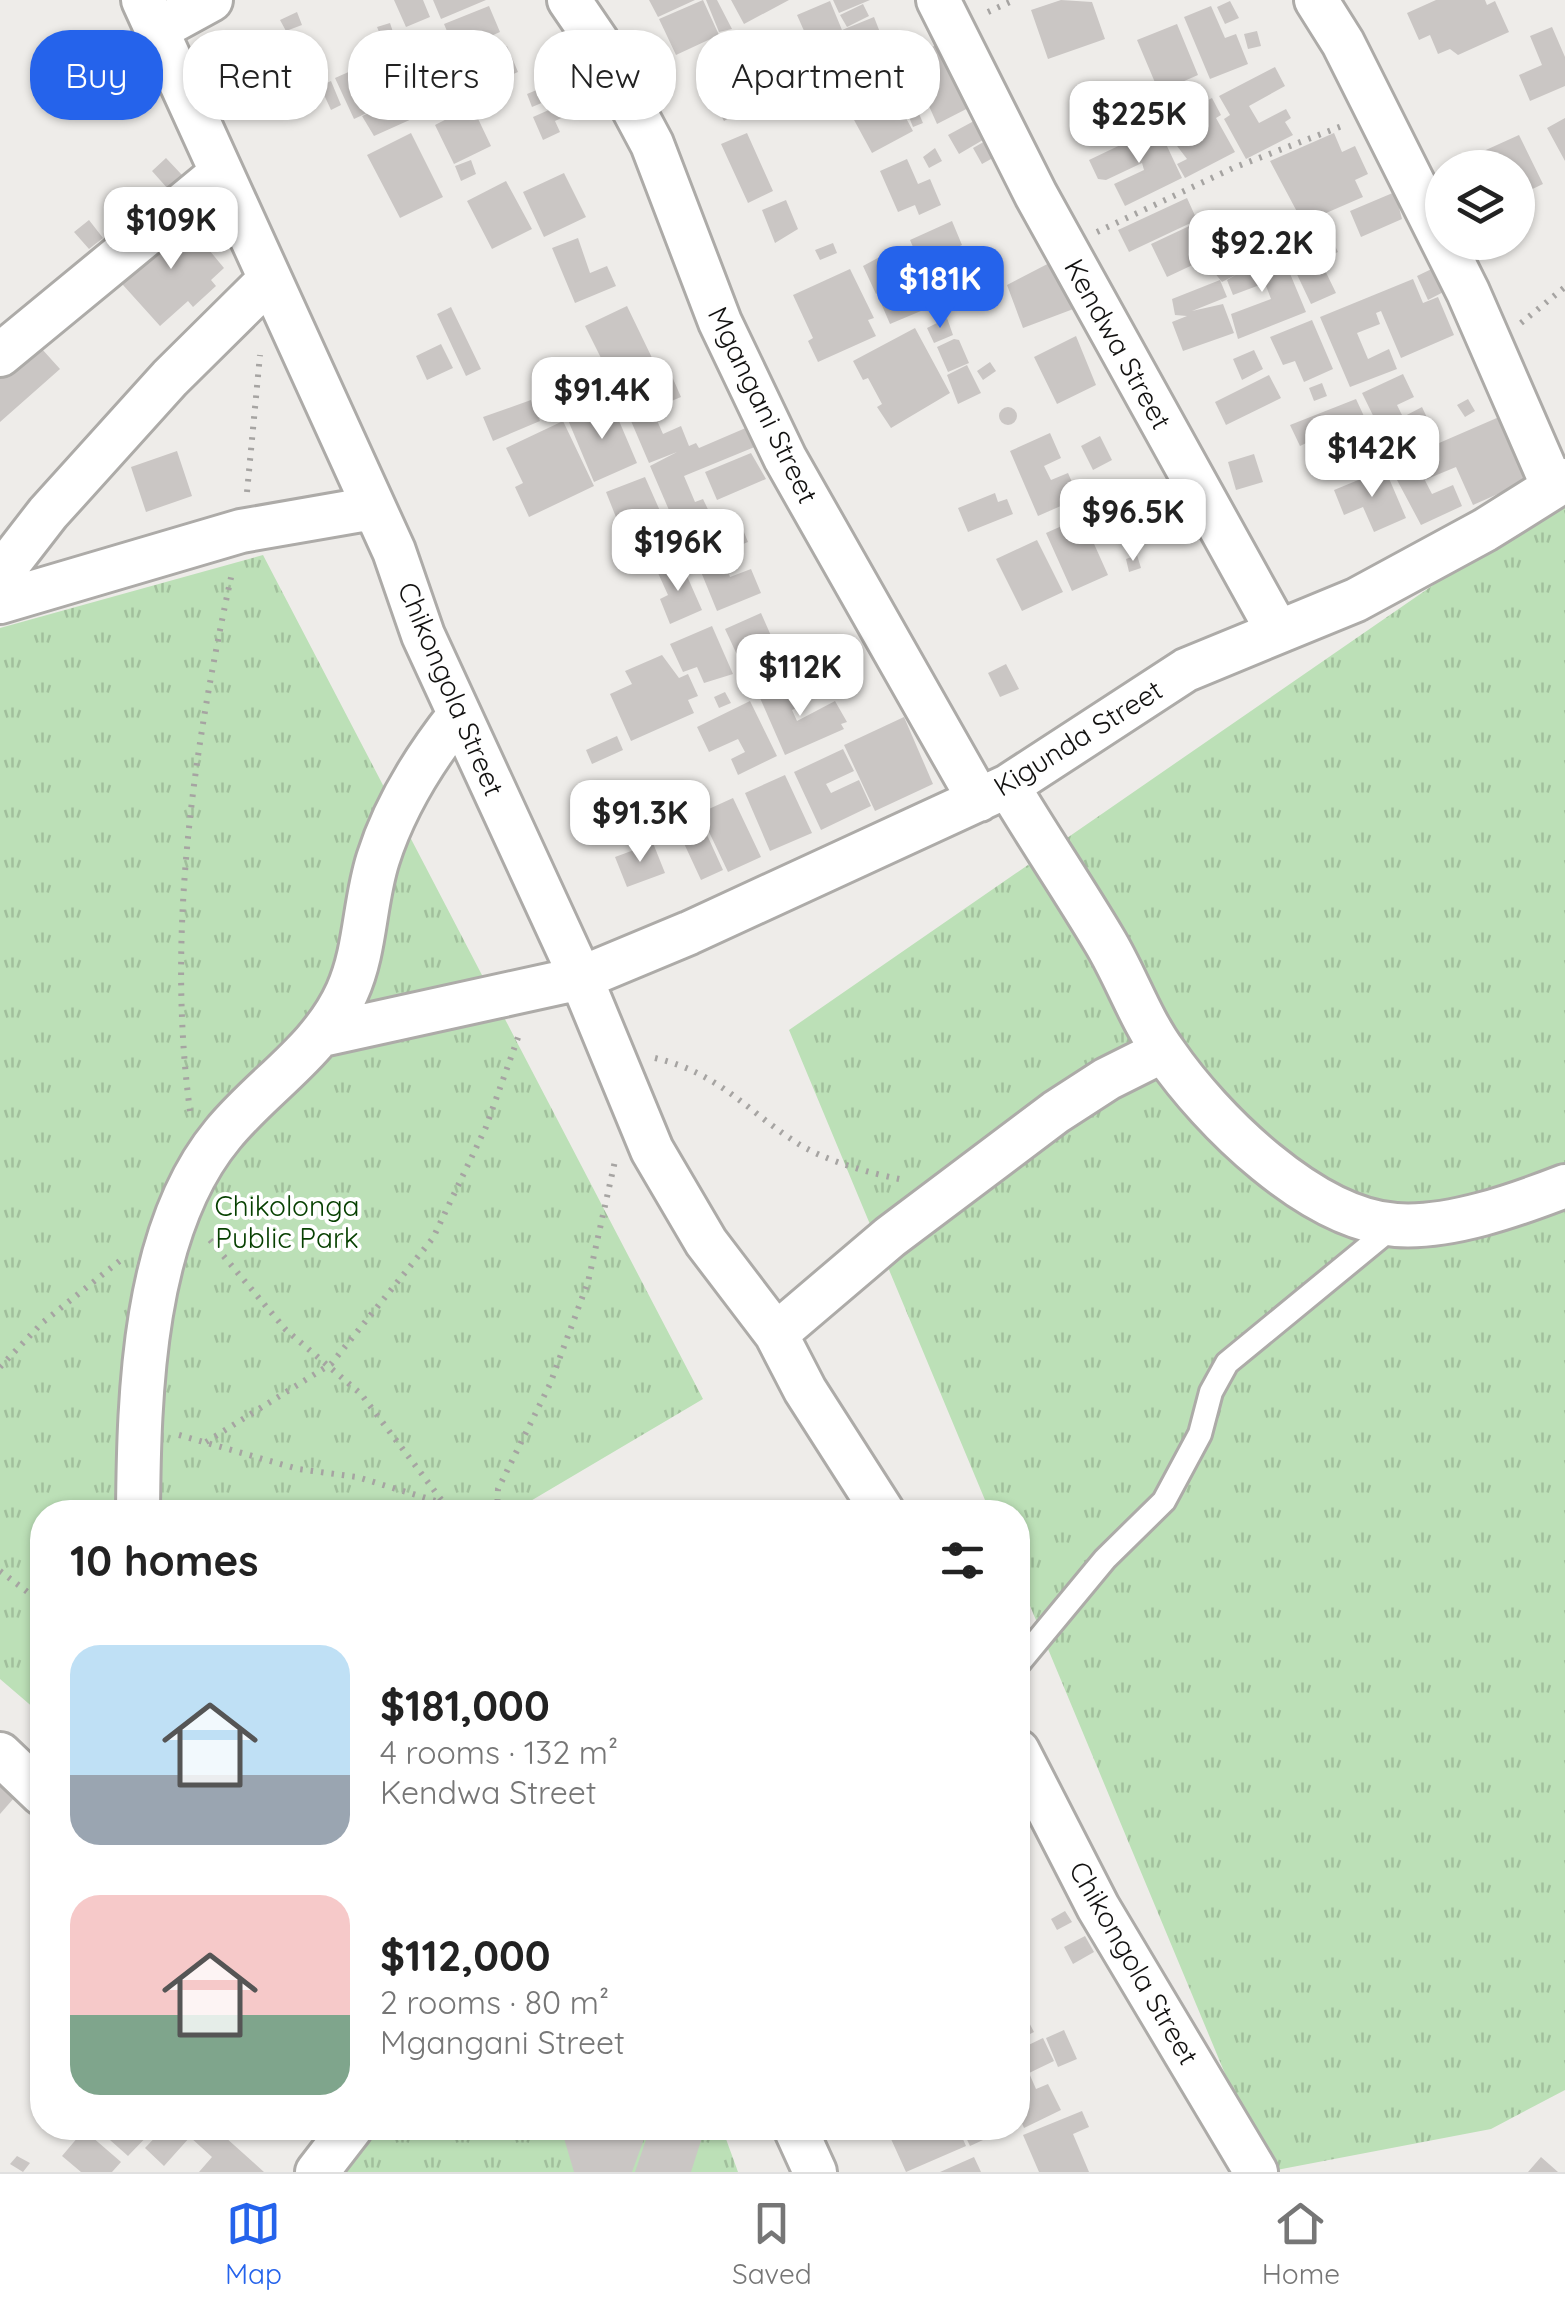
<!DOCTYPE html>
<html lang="en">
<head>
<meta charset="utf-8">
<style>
	body { margin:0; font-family:Quicksand,sans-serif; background:#f6f6f6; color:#222; height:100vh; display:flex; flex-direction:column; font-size:38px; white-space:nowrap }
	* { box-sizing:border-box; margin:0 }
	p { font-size:32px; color:#767676 }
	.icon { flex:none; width:55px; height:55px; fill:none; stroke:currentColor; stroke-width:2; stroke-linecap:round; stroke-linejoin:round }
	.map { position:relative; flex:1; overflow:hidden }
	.side { position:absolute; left:30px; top:1500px; width:1000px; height:640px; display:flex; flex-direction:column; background:#fff; border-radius:40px; box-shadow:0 2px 8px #0004 }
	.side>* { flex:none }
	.banner { position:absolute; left:30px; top:30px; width:1000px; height:90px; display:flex; gap:20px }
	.controls { position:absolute; left:1425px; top:150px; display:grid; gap:20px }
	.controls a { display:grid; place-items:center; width:110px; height:110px; border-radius:50%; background:#fff; box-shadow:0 2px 8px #0004; font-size:50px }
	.price { position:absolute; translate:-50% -85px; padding:0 22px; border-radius:20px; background:#fff; color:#222; font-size:32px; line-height:65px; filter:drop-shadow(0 2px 5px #0008) }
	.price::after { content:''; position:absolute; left:50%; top:60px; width:30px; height:22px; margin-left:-15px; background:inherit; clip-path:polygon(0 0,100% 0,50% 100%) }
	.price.current { background:#2563eb; color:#fff }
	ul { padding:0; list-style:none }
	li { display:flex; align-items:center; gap:30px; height:250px; padding:0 40px }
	li span { display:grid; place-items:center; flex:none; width:280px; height:200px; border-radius:30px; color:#555 }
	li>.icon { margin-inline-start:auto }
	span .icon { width:120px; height:120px; fill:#fffc; stroke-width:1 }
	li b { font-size:42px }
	h2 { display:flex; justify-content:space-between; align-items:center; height:120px; padding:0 40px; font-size:42px }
	.pill { padding:0 35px; border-radius:40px; background:#fff; box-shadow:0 2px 8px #0004; font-size:35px; line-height:90px }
	.pill.current { background:#2563eb; color:#fff }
	.tab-bar { display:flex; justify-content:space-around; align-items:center; height:140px; border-top:2px solid #e0e0e0; background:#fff; font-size:28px; color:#767676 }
	.tab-bar a { display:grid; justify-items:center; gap:5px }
	.tab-bar .current { color:#2563eb }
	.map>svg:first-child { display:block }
</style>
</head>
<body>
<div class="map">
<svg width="1565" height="2172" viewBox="0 0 1565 2172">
	<defs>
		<pattern id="park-tufts" width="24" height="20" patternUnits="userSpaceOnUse" patternTransform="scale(2.5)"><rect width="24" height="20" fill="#bce0b7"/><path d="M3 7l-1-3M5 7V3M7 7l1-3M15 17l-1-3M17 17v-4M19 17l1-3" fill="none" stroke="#a1bf9c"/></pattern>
	</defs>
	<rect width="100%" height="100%" fill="#eeece9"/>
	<path fill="url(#park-tufts)" d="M 1565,494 L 1565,2090 L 1491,2129 L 1266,2172 L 1018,1577 L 1018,1512 L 990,1512 L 789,1030 Z
		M 263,555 L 703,1399 L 512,1512 L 42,1512 L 42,1715 L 0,1679 L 0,628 Z
		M 376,2128 L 722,2128 L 738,2172 L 336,2172 Z"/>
	<path fill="#cac6c4" d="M 394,0 L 423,0 L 430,17 L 406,27 Z
		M 433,0 L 486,0 L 441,19 Z
		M 649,0 L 695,0 L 658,17 Z
		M 703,0 L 719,35 L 676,55 L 659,19 Z
		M 706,0 L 717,0 L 732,29 L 719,32 Z
		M 731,0 L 789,0 L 744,24 Z
		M 833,0 L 870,0 L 839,13 Z
		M 1061,0 L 1092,2 L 1105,39 L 1048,59 L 1031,10 Z
		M 1436,0 L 1485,0 L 1487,5 L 1495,1 L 1509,32 L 1458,55 L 1450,49 L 1438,54 L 1430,35 L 1419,40 L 1407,13 Z
		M 830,1 L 842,30 L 874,17 L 883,40 L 820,67 L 797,15 Z
		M 1230,1 L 1239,18 L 1225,24 L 1217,7 Z
		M 863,4 L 869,16 L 847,27 L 840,15 Z
		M 489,6 L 500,32 L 482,40 L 488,54 L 507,46 L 518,72 L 472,91 L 444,24 Z
		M 1211,6 L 1225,38 L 1236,34 L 1248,64 L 1210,79 L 1184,17 Z
		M 297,12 L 302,25 L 286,31 L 280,20 Z
		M 390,23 L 394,35 L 382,39 L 377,27 Z
		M 1177,24 L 1198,75 L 1159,92 L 1137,40 Z
		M 1552,27 L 1565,57 L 1565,86 L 1530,101 L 1519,75 L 1542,65 L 1530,36 Z
		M 1257,31 L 1261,46 L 1248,49 L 1244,34 Z
		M 438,33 L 454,72 L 444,76 L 432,65 L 421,40 Z
		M 944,41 L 980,102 L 937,124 L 908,59 Z
		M 735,51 L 762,99 L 724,121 L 697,72 Z
		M 582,54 L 598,101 L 555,121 L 560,132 L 543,140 L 533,117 L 551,109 L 535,77 Z
		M 387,55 L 405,95 L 354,119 L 335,78 Z
		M 905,58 L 916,78 L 896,88 L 886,68 Z
		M 422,60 L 433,86 L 457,77 L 466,97 L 415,117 L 405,92 L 415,83 L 408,67 Z
		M 1275,67 L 1285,86 L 1249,106 L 1259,123 L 1286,109 L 1291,118 L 1285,122 L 1293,135 L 1246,159 L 1224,119 L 1230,115 L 1219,96 Z
		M 886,75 L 896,104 L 891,107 L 886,99 L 879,103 L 886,115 L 900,107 L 913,131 L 872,153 L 841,96 Z
		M 331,81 L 341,105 L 331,110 L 320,86 Z
		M 539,89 L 544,102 L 532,107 L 527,94 Z
		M 404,97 L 414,118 L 374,136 L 362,116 Z
		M 1212,98 L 1221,115 L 1216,118 L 1235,152 L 1185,178 L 1177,164 L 1187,159 L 1161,125 Z
		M 472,106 L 491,146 L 454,164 L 435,125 Z
		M 917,109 L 923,123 L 913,127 L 907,112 Z
		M 985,115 L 988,137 L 959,154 L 948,135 Z
		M 1565,118 L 1565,161 L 1547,128 Z
		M 1158,127 L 1182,178 L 1125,206 L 1114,184 L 1144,170 L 1142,163 L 1106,180 L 1098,179 L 1089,160 Z
		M 411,133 L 443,197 L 400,218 L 367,155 Z
		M 747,133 L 773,191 L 748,203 L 721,144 Z
		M 1334,133 L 1342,152 L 1355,146 L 1368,174 L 1355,180 L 1363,197 L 1303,223 L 1270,161 Z
		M 1519,135 L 1543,184 L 1518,196 L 1518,168 L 1483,168 L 1477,154 Z
		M 987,140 L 1000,154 L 982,164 L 973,148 Z
		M 935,148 L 942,161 L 929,168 L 923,157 Z
		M 166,158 L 182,175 L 168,189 L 152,171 Z
		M 907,159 L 918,184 L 930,179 L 941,205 L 919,215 L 915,205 L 898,212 L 880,171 Z
		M 471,160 L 476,174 L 461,181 L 455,166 Z
		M 564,173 L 586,217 L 544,237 L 523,192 Z
		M 506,181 L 532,229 L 492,249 L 467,201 Z
		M 128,188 L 145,207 L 130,220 L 113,202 Z
		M 1395,192 L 1402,219 L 1361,237 L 1350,211 Z
		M 1187,198 L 1197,220 L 1129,252 L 1118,230 Z
		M 786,200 L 798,229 L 775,243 L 762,210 Z
		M 180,215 L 224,268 L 211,280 L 216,286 L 193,307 L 188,301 L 160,326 L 114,275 Z
		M 89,220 L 103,238 L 89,249 L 74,232 Z
		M 952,221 L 962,245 L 947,252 L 955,269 L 974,261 L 982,280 L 936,300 L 910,240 Z
		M 1200,221 L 1216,254 L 1167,277 L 1151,244 Z
		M 1326,228 L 1338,252 L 1320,260 L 1336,293 L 1311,304 L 1284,247 Z
		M 578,238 L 590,273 L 607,266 L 616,286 L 575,303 L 552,248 Z
		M 833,243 L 837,253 L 820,260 L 815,250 Z
		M 900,246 L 928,308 L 890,324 L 878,296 L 891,287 L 876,294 L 863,266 Z
		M 1260,253 L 1266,270 L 1261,271 L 1263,278 L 1286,264 L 1306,312 L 1238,339 L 1231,314 L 1271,299 L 1265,283 L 1233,295 L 1227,280 L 1239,273 L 1222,282 L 1214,272 Z
		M 1059,258 L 1076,308 L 1023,328 L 1007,285 Z
		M 1442,264 L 1453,287 L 1428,300 L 1417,276 Z
		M 850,269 L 874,318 L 868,320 L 876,336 L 818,362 L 808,341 L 813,338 L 793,295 Z
		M 1413,279 L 1423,303 L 1438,297 L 1454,335 L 1401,358 L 1381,311 L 1376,313 L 1380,324 L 1357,333 L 1368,359 L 1389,349 L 1397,369 L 1350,387 L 1320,317 Z
		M 1220,280 L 1227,297 L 1192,311 L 1223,304 L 1234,333 L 1183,351 L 1172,322 L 1187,316 L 1175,315 L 1172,299 Z
		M 627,306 L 654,362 L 613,382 L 585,326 Z
		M 451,307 L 481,369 L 466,376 L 437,314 Z
		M 947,318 L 953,335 L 934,343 L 927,328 Z
		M 1312,320 L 1333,369 L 1304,382 L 1295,361 L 1283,365 L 1270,337 Z
		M 915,328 L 950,393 L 891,428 L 877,407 L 882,404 L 868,378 L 863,380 L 853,361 Z
		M 1076,336 L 1096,385 L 1057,404 L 1034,357 Z
		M 32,338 L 60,369 L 0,422 L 0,366 Z
		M 954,339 L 959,340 L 969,363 L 948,372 L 937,347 Z
		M 441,344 L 453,368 L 427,380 L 416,356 Z
		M 1254,350 L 1263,369 L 1242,380 L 1233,359 Z
		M 990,362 L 996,371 L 983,380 L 977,371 Z
		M 967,365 L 981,393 L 958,404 L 947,375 Z
		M 670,372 L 681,397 L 652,409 L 663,434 L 681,426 L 689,446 L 696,443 L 699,448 L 748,427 L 757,446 L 684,476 L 695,502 L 703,499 L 715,524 L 681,538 L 650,466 L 677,452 L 649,463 L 619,393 Z
		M 1403,374 L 1414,397 L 1397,405 L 1403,417 L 1422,407 L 1431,426 L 1387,444 L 1362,393 Z
		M 1269,375 L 1281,398 L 1226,425 L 1215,402 Z
		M 1322,383 L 1327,396 L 1314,401 L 1309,388 Z
		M 1356,399 L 1382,455 L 1339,475 L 1321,436 L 1300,446 L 1290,425 Z
		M 1468,399 L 1475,411 L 1465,417 L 1457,405 Z
		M 531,400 L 540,421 L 493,441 L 483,417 Z
		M 611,402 L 637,463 L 594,482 L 568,420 Z
		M999 416a9 9 0 1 1 18 0a9 9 0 1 1-18 0Z
		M 1506,414 L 1534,478 L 1473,505 L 1456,467 L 1427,479 L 1416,453 Z
		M 563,421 L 594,486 L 529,517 L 515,487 L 523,483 L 506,448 Z
		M 1050,433 L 1061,458 L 1044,466 L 1051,480 L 1068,473 L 1079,498 L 1038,516 L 1010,451 Z
		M 1100,436 L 1112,460 L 1093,470 L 1081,446 Z
		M 177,451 L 192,496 L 146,512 L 131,467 Z
		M 751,453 L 766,479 L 717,500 L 705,472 Z
		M 1254,454 L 1263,482 L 1236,490 L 1228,462 Z
		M 1412,455 L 1432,494 L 1453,485 L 1462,506 L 1421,525 L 1389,465 Z
		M 1385,469 L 1406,518 L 1374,532 L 1363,507 L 1344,515 L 1334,490 Z
		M 645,477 L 668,529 L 650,536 L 656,550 L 633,560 L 606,492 Z
		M 995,493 L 998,502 L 1007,499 L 1013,514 L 968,532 L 958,508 Z
		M 1082,517 L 1108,575 L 1072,591 L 1046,533 Z
		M 739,520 L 748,542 L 721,553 L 730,577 L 751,569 L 761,593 L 717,611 L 688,540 Z
		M 1037,540 L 1063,592 L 1022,611 L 996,559 Z
		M 1137,555 L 1141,568 L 1129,572 L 1126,559 Z
		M 679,558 L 702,610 L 670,624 L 660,599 L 668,595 L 658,573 L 675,566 L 673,561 Z
		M 761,613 L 772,638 L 761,643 L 765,653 L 795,640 L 807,665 L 753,689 L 725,629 Z
		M 712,626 L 733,674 L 704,683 L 697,667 L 683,672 L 670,644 Z
		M 662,655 L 679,678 L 688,674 L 698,696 L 688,700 L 694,713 L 631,741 L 610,694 L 632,684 L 625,671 Z
		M 1006,664 L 1019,689 L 1000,697 L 988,673 Z
		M 798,681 L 808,703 L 792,710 L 797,721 L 835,701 L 847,722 L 841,724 L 844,729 L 785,755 L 760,698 Z
		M 725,692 L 731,703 L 719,708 L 714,697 Z
		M 750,701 L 777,756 L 738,775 L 731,759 L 745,752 L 738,739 L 709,752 L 697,727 Z
		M 904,717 L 933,784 L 875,811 L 844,745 Z
		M 617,736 L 623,750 L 592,764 L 586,750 Z
		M 843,749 L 854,771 L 826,784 L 831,793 L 859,780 L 871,806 L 821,830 L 794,772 Z
		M 785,775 L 812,833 L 770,851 L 745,793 Z
		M 617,796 L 626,822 L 601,831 L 594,813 L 599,811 L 597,803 Z
		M 733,798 L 761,857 L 728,872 L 700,813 Z
		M 698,815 L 723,870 L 701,880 L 675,824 Z
		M 653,843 L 665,873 L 627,887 L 615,857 Z
		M 0,1786 L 14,1798 L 0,1814 Z
		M 1065,1911 L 1072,1922 L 1057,1930 L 1051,1919 Z
		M 1085,1936 L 1094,1952 L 1073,1964 L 1064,1947 Z
		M 1023,2011 L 1034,2032 L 1018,2040 L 1018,2014 Z
		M 1064,2030 L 1077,2059 L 1058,2067 L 1046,2038 Z
		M 1043,2038 L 1054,2061 L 1029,2073 L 1036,2089 L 1048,2084 L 1061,2110 L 1024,2128 L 1018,2114 L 1018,2050 Z
		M 1082,2111 L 1089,2127 L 1073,2134 L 1089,2172 L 1039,2172 L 1023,2135 Z
		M 105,2128 L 155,2128 L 128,2156 L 110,2140 L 113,2136 Z
		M 164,2128 L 215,2128 L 264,2172 L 199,2172 L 212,2157 L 190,2137 L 164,2166 L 145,2148 Z
		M 561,2128 L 648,2128 L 632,2172 L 574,2172 Z
		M 650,2128 L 705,2128 L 691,2172 L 635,2172 Z
		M 886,2128 L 958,2128 L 966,2146 L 906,2172 Z
		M 967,2128 L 1009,2128 L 970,2146 L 963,2131 Z
		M 84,2130 L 121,2162 L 112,2172 L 81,2172 L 62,2156 Z
		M 17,2156 L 30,2163 L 23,2172 L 10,2164 Z
		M 974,2157 L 981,2172 L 940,2172 Z
		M 1541,2157 L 1558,2172 L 1528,2172 Z"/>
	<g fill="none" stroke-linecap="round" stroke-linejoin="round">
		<defs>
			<path id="lane" d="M 1018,1664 L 1105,1559 L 1164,1501 L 1200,1434 L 1211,1392 L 1227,1363 L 1395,1225"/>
			<path id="street" d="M 143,0 L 394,551 L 423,635 L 581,978 L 652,1150 L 706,1242 L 776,1334 L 805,1390 L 883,1512
				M 569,0 L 597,41 L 652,144 L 720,322 L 785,458 L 979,800
				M 938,0 L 1036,195 L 1278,632
				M 1316,0 L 1343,43 L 1468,292 L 1553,487
				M 158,29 L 211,0
				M 0,355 L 221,173
				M 0,575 L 48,513 L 170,378 L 270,279
				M 0,602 L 241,531 L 373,508
				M 1008,786 C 1039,838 1073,888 1104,940 C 1126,976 1140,1019 1165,1053 C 1211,1120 1311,1219 1396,1225 C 1449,1229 1516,1205 1565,1186
				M 322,1035 L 581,978 L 689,933 L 1008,786 L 1186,670 L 1356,600 L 1485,530 L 1565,480
				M 776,1334 L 890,1237 L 1056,1112 L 1107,1079 L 1163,1051
				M 138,1512 C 139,1394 143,1230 223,1134 C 263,1085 320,1052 347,992 C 366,950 364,903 378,859 C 395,805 424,759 459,715
				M 1018,1751 L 1098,1907 L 1256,2172
				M 0,1754 L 42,1794
				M 795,2128 L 815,2172
				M 317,2172 L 351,2128"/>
		</defs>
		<use href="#lane" stroke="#adaba8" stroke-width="28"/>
		<use href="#street" stroke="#adaba8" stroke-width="48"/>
		<path stroke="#a6a4a2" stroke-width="6" stroke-dasharray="2.5 8" stroke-linecap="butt" d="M 988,12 L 1014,0
			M 1097,232 L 1233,168 L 1342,126
			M 1521,323 L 1565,287
			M 247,492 L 260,355
			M 655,1058 C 718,1073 743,1107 794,1141 C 824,1161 869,1173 904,1180
			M 190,1111 C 166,932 194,747 232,573
			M 210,1240 L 286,1330 L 361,1394 L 443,1502
			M 0,1367 L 42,1323 L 122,1259
			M 179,1435 L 298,1469 L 357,1477 L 472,1512
			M 206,1442 L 331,1364 L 433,1238 L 486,1127 L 520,1032
			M 497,1512 L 498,1489 L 550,1384 L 588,1282 L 615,1161
			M 0,1571 L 42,1603"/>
		<use href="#lane" stroke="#fff" stroke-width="22"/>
		<use href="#street" stroke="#fff" stroke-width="42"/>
	</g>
	<g text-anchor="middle" stroke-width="8" stroke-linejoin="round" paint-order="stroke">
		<g font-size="28" fill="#131211" stroke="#fff">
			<text transform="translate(1118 344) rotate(61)" y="10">Kendwa Street</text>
			<text transform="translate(763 405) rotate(64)" y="10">Mgangani Street</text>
			<text transform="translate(451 689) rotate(67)" y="10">Chikongola Street</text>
			<text transform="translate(1078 738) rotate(-32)" y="10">Kigunda Street</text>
			<text transform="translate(1134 1963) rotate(60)" y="10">Chikongola Street</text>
		</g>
		<g font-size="28" fill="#074001" stroke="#fff">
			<text x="287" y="1216">Chikolonga<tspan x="287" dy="32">Public Park</tspan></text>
		</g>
	</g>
</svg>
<div class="controls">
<a><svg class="icon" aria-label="layers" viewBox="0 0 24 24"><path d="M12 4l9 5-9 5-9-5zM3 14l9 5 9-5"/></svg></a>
</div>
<b class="price" style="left:1139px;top:166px">$225K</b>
<b class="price" style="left:171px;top:272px">$109K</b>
<b class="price" style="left:1262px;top:295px">$92.2K</b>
<b class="price current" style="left:940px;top:331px">$181K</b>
<b class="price" style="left:602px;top:442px">$91.4K</b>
<b class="price" style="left:1372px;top:500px">$142K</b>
<b class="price" style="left:1133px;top:564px">$96.5K</b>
<b class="price" style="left:678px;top:594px">$196K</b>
<b class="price" style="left:800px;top:719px">$112K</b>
<b class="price" style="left:640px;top:865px">$91.3K</b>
<div class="banner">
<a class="pill current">Buy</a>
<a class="pill">Rent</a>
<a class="pill">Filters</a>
<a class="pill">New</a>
<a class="pill">Apartment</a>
</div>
<section class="side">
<h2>10 homes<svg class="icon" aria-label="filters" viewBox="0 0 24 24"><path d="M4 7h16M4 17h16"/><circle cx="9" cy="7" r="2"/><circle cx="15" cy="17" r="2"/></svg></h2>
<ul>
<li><span style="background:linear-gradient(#bfe0f5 65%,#9aa5b1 0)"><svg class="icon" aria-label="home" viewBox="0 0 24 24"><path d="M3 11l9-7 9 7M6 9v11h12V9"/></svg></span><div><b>$181,000</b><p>4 rooms · 132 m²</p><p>Kendwa Street</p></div></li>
<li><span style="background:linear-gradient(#f6c9c9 60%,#7fa58c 0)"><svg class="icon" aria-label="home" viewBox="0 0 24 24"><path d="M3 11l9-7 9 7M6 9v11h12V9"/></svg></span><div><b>$112,000</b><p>2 rooms · 80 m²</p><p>Mgangani Street</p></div></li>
</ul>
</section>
</div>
<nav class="tab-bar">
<a class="current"><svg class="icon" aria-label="map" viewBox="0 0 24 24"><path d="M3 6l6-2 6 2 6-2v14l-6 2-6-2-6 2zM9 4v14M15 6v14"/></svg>Map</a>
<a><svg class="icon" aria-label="saved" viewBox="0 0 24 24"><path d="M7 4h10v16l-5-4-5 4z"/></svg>Saved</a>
<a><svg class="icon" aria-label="home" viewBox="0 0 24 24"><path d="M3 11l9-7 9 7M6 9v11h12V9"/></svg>Home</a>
</nav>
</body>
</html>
